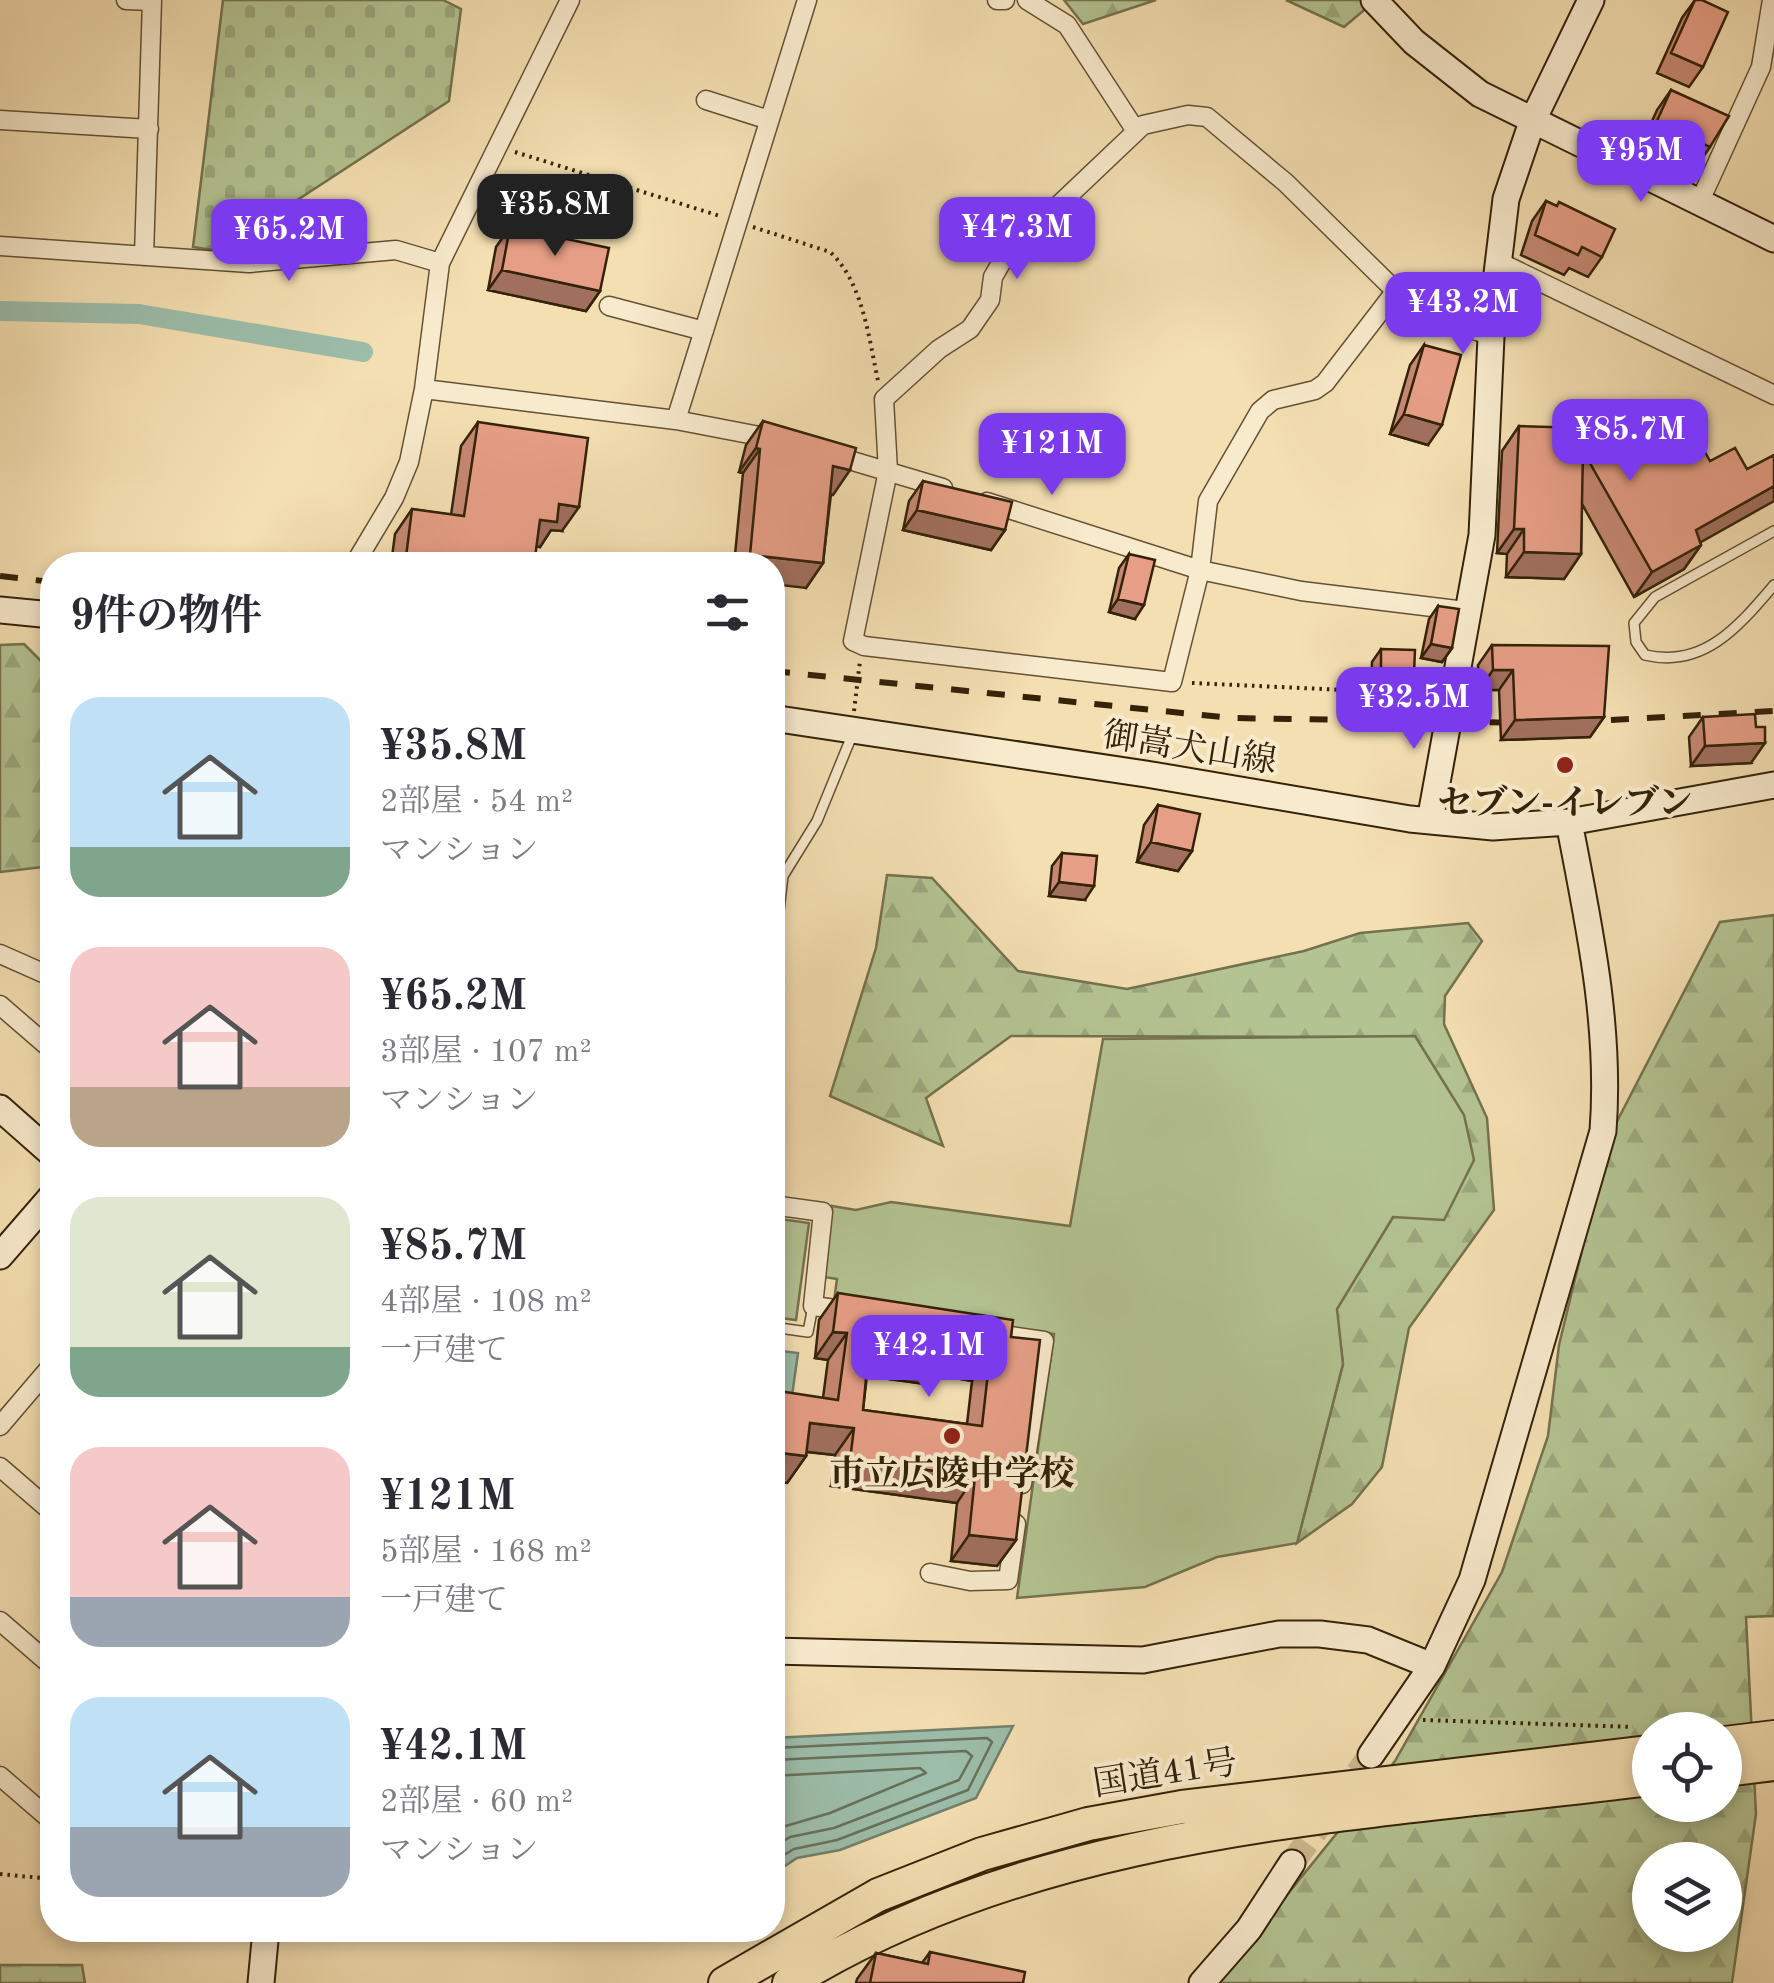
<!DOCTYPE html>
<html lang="ja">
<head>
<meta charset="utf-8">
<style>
	body { margin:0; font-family:"Old Standard TT","Noto Serif JP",serif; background:#f2f2f3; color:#2b2b33; height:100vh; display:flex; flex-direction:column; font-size:38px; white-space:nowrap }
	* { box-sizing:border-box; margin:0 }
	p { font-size:32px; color:#7c7c81 }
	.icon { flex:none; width:55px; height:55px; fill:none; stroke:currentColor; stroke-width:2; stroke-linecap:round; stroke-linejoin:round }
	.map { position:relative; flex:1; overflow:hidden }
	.panel { position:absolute; left:40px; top:552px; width:745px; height:1390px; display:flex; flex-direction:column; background:#fff; border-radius:40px; box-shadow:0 5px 15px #0003 }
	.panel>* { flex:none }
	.controls { position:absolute; left:1632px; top:1712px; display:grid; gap:20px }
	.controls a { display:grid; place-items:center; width:110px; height:110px; border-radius:50%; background:#fff; box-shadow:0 5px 15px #0003; font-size:50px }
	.price { position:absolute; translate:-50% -85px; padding:0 22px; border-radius:20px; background:#7c3aed; color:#fff; font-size:32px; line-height:65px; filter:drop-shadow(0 2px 5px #0008) }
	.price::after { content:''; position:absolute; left:50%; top:60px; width:30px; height:22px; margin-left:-15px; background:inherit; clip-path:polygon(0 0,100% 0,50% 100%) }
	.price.active { background:#222; color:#fff }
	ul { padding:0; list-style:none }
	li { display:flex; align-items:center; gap:30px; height:250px; padding:0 30px }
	li span { display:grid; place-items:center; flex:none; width:280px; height:200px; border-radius:30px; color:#555 }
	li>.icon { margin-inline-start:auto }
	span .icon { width:120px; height:120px; fill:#fffc; stroke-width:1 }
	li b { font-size:42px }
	h2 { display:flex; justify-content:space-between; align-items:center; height:120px; padding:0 30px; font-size:42px }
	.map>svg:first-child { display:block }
</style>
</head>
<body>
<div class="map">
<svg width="1774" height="1983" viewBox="0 0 1774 1983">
	<defs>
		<pattern id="forest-firs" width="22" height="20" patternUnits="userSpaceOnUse" patternTransform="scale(2.5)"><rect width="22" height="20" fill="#b4c392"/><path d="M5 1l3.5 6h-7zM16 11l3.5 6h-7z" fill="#9ba77d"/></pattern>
		<pattern id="cemetery-stones" width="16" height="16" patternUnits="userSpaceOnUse" patternTransform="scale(2.5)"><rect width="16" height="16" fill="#b4c392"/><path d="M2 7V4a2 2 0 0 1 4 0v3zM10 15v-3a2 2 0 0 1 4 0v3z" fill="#9ba77d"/></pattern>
	</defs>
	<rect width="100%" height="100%" fill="#f4dfb2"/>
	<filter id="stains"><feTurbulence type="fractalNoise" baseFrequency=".002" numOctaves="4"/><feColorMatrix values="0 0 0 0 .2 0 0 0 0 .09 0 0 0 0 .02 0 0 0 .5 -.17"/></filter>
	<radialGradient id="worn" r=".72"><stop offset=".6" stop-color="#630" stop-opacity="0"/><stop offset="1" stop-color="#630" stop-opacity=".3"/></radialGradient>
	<path fill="url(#forest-firs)" stroke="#74724e" stroke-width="2.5" fill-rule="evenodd" d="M 1064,0 L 1156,0 L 1083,24 Z
		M 1286,0 L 1376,0 L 1344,27 Z
		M 24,644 L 52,672 L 52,866 L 0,872 L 0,645 Z
		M 887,875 L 932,878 L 1018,971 L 1127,989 L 1304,951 L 1360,933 L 1468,923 L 1482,941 L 1445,996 L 1444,1024 L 1487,1118 L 1494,1210 L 1409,1328 L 1382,1467 L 1352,1504 L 1297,1543 L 1343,1364 L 1336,1310 L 1393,1217 L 1415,1037 L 1011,1036 L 926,1098 L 943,1146 L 830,1096 L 876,948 Z
		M 1774,915 L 1774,1616 L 1746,1617 L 1756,1814 L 1732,1983 L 1216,1983 L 1395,1761 L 1502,1572 L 1548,1436 L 1559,1345 L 1610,1135 L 1720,922 ZM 1650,1730 L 1725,1730 L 1725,1805 L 1650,1805 ZM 1650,1860 L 1725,1860 L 1725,1935 L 1650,1935 Z
		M 0,1965 L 82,1965 L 85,1983 L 0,1983 Z"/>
	<path fill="url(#cemetery-stones)" stroke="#74724e" stroke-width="2.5" d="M 223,0 L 443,0 L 461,9 L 449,101 L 219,251 L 193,247 Z"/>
	<path fill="#b4c392" stroke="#74724e" stroke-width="2.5" d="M 1415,1036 L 1464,1115 L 1474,1160 L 1444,1220 L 1393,1217 L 1337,1309 L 1343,1364 L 1297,1543 L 1217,1557 L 1145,1587 L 1017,1598 L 1054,1334 L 834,1301 L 837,1279 L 824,1277 L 832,1206 L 856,1210 L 891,1202 L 1070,1226 L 1103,1039 Z
		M 773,1218 L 809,1223 L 796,1320 L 773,1317 Z"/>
	<path fill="#9cbdaa" stroke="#727f6a" stroke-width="2.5" d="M 773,1350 L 798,1353 L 791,1403 L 773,1400 Z
		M 1013,1726 L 976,1798 L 840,1850 L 797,1858 L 773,1874 L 773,1738 Z"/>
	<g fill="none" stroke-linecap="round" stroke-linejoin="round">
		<path stroke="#68705a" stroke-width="2.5" d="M 772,1748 L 987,1738 L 992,1742 L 968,1790 L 837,1840 L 794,1849 L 772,1862
			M 772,1760 L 966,1751 L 972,1756 L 959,1780 L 834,1828 L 790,1837 L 772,1848
			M 772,1776 L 920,1768 L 926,1773 L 830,1813 L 772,1830"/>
		<path stroke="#9cbdaa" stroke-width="20" d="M 0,311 L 139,314 L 363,352"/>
		<path stroke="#ceb990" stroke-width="25" stroke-dasharray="25 12" stroke-linecap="butt" d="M 1292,1863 L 1371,1755"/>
		<defs>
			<path id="lane" d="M 1774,531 L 1655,597 L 1634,623 L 1636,642 L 1645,655 C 1704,669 1739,626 1774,585
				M 772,989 L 778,987 L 777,928 L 783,876 L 817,821 L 853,733
				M 772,1327 L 808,1332 L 813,1306"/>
			<path id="street" d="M 126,0 L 152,1
				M 997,0 L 1005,0
				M 1027,0 L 1067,25 L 1136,131
				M 706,100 L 769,120
				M 0,120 L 149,129
				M 1699,203 L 1761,67 L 1772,0
				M 0,246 L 249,263 L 396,250 L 440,263
				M 144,256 L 152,0
				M 1497,261 L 1774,395
				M 1395,292 L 1325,383 L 1315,390 L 1273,400 L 1260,411 L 1208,501 L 1200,570 L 1172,682 L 864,646 L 853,641 L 888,471 L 884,399 L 939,349 L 970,329 L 990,300 L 993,277 L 1005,256 L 1143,125 L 1188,115 L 1207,117 L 1286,183 L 1420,315 L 1491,335
				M 609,306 L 704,331
				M 424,389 L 676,420 L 775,439
				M 676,420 L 807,0
				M 829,454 L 943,488
				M 987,502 L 1200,570 L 1301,591 L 1457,610
				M 354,565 L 394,498 L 409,462 L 424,389 L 440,263 L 570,0
				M 0,954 L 52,977
				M 0,1005 L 52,1050
				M 772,1205 L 823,1212 L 813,1306 L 850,1311
				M 990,1333 L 1044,1341 L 1022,1484
				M 0,1426 L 52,1365
				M 0,1467 L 52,1512
				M 930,1573 L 970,1581 L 1008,1580 L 1016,1524
				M 0,1621 L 52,1666
				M 0,1776 L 52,1821"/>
			<path id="secondary" d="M 1374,0 L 1414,42 L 1480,94 L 1774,239
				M 0,610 L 52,615
				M 772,718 L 1146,774 L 1410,819 L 1493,827 L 1569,822 L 1774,785
				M 1430,821 L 1482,535 L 1492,315 L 1506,199 L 1532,122 L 1591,0
				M 0,1108 L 52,1154
				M 0,1256 L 52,1196
				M 772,1651 L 1143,1660 L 1279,1634 L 1320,1634 L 1368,1640 L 1432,1666
				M 1371,1755 L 1432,1666 L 1472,1580 L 1603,1131 C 1611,1026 1589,926 1569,822
				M 261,1983 L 266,1930
				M 1202,1983 L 1249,1929 L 1292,1863"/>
			<path id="highway" d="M 1725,1743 L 1774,1737
				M 1725,1770 L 1774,1764
				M 725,1983 L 878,1895 L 982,1854 L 1088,1824 L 1182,1807 L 1650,1752
				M 789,1983 C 1045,1824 1358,1816 1650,1779"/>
		</defs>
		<use href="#lane" stroke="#645133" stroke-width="12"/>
		<use href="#street" stroke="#645133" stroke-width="21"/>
		<use href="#secondary" stroke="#342209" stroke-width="29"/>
		<use href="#highway" stroke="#342209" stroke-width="36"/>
		<path stroke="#342209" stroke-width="4" stroke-dasharray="2.5 5" stroke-linecap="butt" d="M 515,152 L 720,216
			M 753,227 L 830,252 C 863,282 869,339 878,381
			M 1192,683 L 1432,694
			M 854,711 L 860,661
			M 1423,1720 L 1633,1727
			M 0,1874 L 52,1879"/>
		<use href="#lane" stroke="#f8eacd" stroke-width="9"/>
		<use href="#street" stroke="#f8eacd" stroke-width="18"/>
		<use href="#secondary" stroke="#f8eacd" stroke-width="25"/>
		<use href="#highway" stroke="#f4dfb2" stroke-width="32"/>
		<path stroke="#342209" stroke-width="6" stroke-dasharray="18 18" stroke-linecap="butt" d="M 0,576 L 52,582
			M 772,671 L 1231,718 L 1530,723
			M 1575,722 L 1774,711"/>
	</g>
	<path fill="#c68873" stroke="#342209" stroke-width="2.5" fill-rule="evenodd" d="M 1695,0 L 1703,67 L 1689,87 L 1657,73 L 1682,18 Z
		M 1671,90 L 1710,147 L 1696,167 L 1642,143 L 1657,110 Z
		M 1546,201 L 1602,257 L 1588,277 L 1569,268 L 1564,275 L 1521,255 L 1532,221 Z
		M 510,227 L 600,291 L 586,311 L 488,290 L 496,247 Z
		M 1424,345 L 1428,445 L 1390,434 L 1410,365 Z
		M 763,421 L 833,495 L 831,494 L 823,563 L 806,588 L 772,565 L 734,565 L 743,473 L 739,472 L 746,445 Z
		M 478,422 L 562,531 L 551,530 L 540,547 L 536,546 L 534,565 L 391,565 L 395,534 L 412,509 L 451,515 L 461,446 Z
		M 1519,426 L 1583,441 L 1700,542 L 1701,545 L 1684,569 L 1634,597 L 1582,504 L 1581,554 L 1564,579 L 1506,577 L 1507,554 L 1497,553 L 1502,451 Z
		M 923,481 L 1005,530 L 991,550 L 903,530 L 909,501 Z
		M 1129,554 L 1135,619 L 1109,612 L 1119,568 Z
		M 1438,606 L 1452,648 L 1442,662 L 1421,658 L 1429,619 Z
		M 1492,645 L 1604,717 L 1590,737 L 1501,740 L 1499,690 L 1479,690 L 1478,665 Z
		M 1381,649 L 1414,673 L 1405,687 L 1371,685 L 1372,662 Z
		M 1703,717 L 1751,763 L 1691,766 L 1689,737 Z
		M 1158,805 L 1192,851 L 1178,871 L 1137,862 L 1144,825 Z
		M 1062,853 L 1085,900 L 1049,896 L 1052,866 Z
		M 838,1293 L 1011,1337 L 1016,1540 L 997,1566 L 951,1561 L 957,1503 L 831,1486 L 835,1455 L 806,1452 L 806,1456 L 787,1483 L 823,1398 L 828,1360 L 815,1358 L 819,1320 ZM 868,1366 L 883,1368 L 882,1378 L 932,1385 L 939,1375 L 972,1381 L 967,1424 L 863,1410 Z
		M 930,1952 L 1023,1983 L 856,1983 L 857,1979 L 876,1953 L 922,1963 Z"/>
	<path fill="#a16f5e" stroke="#342209" stroke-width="2.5" d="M 502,270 L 600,291 L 586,311 L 488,290 Z
		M 1404,414 L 1442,425 L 1428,445 L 1390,434 Z
		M 756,448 L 760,449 L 743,473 L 739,472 Z
		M 833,466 L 850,470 L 833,495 L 816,491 Z
		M 1774,486 L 1774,501 L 1678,555 L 1696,530 Z
		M 559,504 L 579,507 L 562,531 L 551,530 L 540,547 L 523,544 L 540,520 Z
		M 917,510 L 1005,530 L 991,550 L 903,530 Z
		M 1514,529 L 1524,529 L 1507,554 L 1497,553 Z
		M 1701,545 L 1684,569 L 1634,597 L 1652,572 Z
		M 1524,552 L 1581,554 L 1564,579 L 1506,577 Z
		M 750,555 L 823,563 L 806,588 L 772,584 L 772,565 L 743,565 Z
		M 1118,599 L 1144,605 L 1135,619 L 1109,612 Z
		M 1431,644 L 1452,648 L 1442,662 L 1421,658 Z
		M 1493,670 L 1513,670 L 1499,690 L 1479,690 Z
		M 1381,672 L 1414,673 L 1405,687 L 1371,685 Z
		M 1604,717 L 1590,737 L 1501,740 L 1515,720 Z
		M 1765,743 L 1751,763 L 1691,766 L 1705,746 Z
		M 1151,842 L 1192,851 L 1178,871 L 1137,862 Z
		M 1059,882 L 1094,886 L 1085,900 L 1049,896 Z
		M 833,1332 L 847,1333 L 828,1360 L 815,1358 Z
		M 870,1337 L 902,1341 L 883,1368 L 852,1363 Z
		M 952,1347 L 990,1355 L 972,1381 L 939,1375 L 932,1385 L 882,1378 L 901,1352 Z
		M 810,1423 L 854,1428 L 835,1455 L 791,1450 Z
		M 772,1452 L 806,1456 L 787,1483 L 772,1481 Z
		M 850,1460 L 975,1476 L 957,1503 L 831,1486 Z
		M 969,1535 L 1016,1540 L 997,1566 L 951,1561 Z"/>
	<path fill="#e69e86" stroke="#342209" stroke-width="2.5" fill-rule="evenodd" d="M 1695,0 L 1702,0 L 1728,12 L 1703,67 L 1671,53 Z
		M 1671,90 L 1729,116 L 1710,147 L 1656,123 Z
		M 1546,201 L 1557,206 L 1559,202 L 1615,229 L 1602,257 L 1582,247 L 1578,255 L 1535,235 Z
		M 510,227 L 609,248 L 600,291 L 502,270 Z
		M 1424,345 L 1461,355 L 1442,425 L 1404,414 Z
		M 1648,406 L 1687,420 L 1710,461 L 1735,448 L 1747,469 L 1774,455 L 1774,486 L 1696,530 L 1701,545 L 1652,572 L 1583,451 L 1581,554 L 1524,552 L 1524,529 L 1514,529 L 1519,426 L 1584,428 L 1583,441 Z
		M 763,421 L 856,448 L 850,470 L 833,466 L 823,563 L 750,555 L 760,449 L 756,448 Z
		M 478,422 L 588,438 L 579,507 L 559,504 L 557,522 L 540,520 L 534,565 L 405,565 L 412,509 L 464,516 Z
		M 923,481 L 1012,502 L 1005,530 L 917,510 Z
		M 1129,554 L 1155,560 L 1144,605 L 1118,599 Z
		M 573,556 L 654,565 L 572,565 Z
		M 1438,606 L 1459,609 L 1452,648 L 1431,644 Z
		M 1492,645 L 1609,646 L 1604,717 L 1515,720 L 1513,670 L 1493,670 Z
		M 1381,649 L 1415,650 L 1414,673 L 1381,672 Z
		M 1755,714 L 1756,727 L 1765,727 L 1765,743 L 1705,746 L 1703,717 Z
		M 1158,805 L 1200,814 L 1192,851 L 1151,842 Z
		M 1062,853 L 1097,856 L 1094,886 L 1059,882 Z
		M 838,1293 L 1013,1320 L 1011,1337 L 1040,1340 L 1016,1540 L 969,1535 L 975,1476 L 850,1460 L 854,1428 L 810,1423 L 806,1456 L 772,1452 L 772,1390 L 838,1400 L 847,1333 L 833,1332 ZM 870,1337 L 902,1341 L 901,1352 L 950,1358 L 952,1347 L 990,1355 L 982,1426 L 863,1410 Z
		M 930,1952 L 1025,1972 L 1023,1983 L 870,1983 L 876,1953 L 928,1964 Z"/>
	<g fill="#8f2418" stroke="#f8eacd" stroke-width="4">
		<circle cx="1565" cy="765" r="10"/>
		<circle cx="952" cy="1436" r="10"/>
	</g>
	<g text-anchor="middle" stroke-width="8" stroke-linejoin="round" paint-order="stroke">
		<g font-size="35" fill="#342209" stroke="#f8eacd">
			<text transform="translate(1190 747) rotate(9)" y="12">御嵩犬山線</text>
			<text transform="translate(1165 1772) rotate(-9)" y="12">国道41号</text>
		</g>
		<g font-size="35" font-weight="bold" fill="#342209" stroke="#f8eacd">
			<text x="1565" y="814">セブン-イレブン</text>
			<text x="952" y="1485">市立広陵中学校</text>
		</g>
	</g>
	<rect width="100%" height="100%" filter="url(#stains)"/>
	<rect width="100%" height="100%" fill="url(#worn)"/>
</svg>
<div class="controls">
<a><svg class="icon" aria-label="locate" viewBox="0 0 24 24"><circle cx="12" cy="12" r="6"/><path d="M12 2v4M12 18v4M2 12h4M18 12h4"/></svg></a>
<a><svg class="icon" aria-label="layers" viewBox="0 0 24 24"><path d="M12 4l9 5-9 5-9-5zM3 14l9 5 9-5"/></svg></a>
</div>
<b class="price" style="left:1641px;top:205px">¥95M</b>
<b class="price active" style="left:555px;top:259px">¥35.8M</b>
<b class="price" style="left:1017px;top:282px">¥47.3M</b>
<b class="price" style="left:289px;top:284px">¥65.2M</b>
<b class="price" style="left:1463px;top:357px">¥43.2M</b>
<b class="price" style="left:1630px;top:484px">¥85.7M</b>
<b class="price" style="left:1052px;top:498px">¥121M</b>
<b class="price" style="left:1414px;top:752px">¥32.5M</b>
<b class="price" style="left:929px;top:1400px">¥42.1M</b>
<section class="panel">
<h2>9件の物件<svg class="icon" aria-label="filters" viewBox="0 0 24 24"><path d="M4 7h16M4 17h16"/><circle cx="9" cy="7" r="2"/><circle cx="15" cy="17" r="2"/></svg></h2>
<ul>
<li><span style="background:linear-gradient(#bfe0f5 75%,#7fa58c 0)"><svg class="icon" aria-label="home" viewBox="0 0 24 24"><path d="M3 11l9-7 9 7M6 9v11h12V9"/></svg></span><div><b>¥35.8M</b><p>2部屋 · 54 m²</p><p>マンション</p></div></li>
<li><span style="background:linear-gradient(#f6c9c9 70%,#b9a48a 0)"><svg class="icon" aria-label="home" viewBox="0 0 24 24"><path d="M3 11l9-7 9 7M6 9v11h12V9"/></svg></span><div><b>¥65.2M</b><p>3部屋 · 107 m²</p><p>マンション</p></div></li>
<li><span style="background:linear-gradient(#dfe7d0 75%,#7fa58c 0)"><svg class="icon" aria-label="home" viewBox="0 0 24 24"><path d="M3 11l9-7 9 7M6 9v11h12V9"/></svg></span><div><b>¥85.7M</b><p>4部屋 · 108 m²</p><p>一戸建て</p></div></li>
<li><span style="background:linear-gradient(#f6c9c9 75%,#9aa5b1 0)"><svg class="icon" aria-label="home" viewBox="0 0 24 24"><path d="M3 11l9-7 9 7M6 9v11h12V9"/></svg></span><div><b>¥121M</b><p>5部屋 · 168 m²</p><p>一戸建て</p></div></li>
<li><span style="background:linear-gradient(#bfe0f5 65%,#9aa5b1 0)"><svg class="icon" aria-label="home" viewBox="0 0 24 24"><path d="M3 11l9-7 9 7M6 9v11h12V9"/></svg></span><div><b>¥42.1M</b><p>2部屋 · 60 m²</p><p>マンション</p></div></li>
</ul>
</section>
</div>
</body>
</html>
